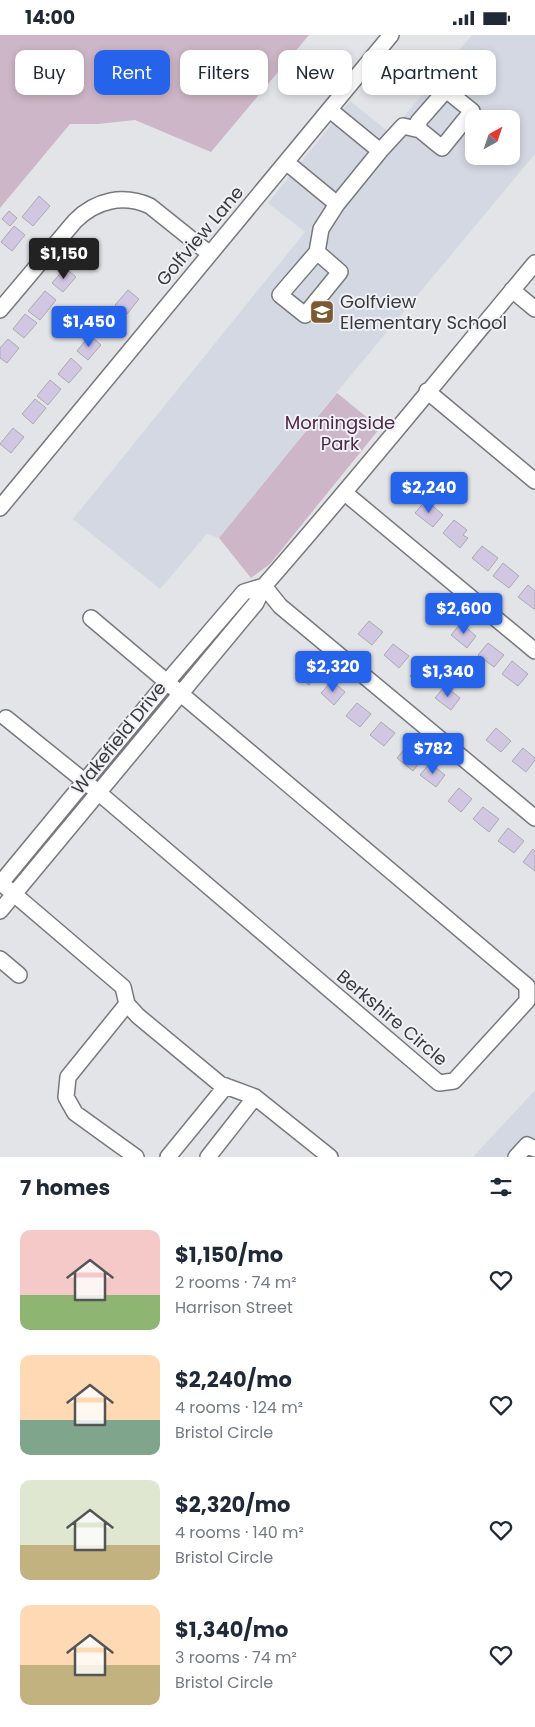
<!DOCTYPE html>
<html lang="en">
<head>
<meta charset="utf-8">
<style>
	body { margin:0; font-family:Poppins,sans-serif; background:#f6f6f7; color:#1f2937; height:100vh; display:flex; flex-direction:column; font-size:19px; white-space:nowrap }
	* { box-sizing:border-box; margin:0 }
	p { font-size:16px; color:#747a83 }
	.icon { flex:none; width:28px; height:28px; fill:none; stroke:currentColor; stroke-width:2; stroke-linecap:round; stroke-linejoin:round }
	.map { position:relative; height:1122px; overflow:hidden }
	.panel { display:flex; flex-direction:column; background:#fff; flex:1 }
	.panel>* { flex:none }
	.guide { position:absolute; left:15px; top:15px; width:505px; height:45px; display:flex; gap:10px }
	.needle { width:32px; rotate:40deg }
	.tools { position:absolute; left:465px; top:75px; display:grid; gap:10px }
	.tools a { display:grid; place-items:center; width:55px; height:55px; border-radius:10px; background:#fff; box-shadow:0 2px 8px #0003; font-size:25px }
	.price { position:absolute; translate:-50% -42px; padding:0 11px; border-radius:5px; background:#2563eb; color:#fff; font-size:16px; line-height:32px; filter:drop-shadow(0 1px 2px #0008) }
	.price::after { content:''; position:absolute; left:50%; top:30px; width:15px; height:11px; margin-left:-8px; background:inherit; clip-path:polygon(0 0,100% 0,50% 100%) }
	.price.on { background:#222; color:#fff }
	ul { padding:0; list-style:none }
	li { display:flex; align-items:center; gap:15px; height:125px; padding:0 20px }
	li span { display:grid; place-items:center; flex:none; width:140px; height:100px; border-radius:10px; color:#555 }
	li>.icon { margin-inline-start:auto }
	span .icon { width:60px; height:60px; fill:#fffc; stroke-width:1 }
	li b { font-size:21px }
	h2 { display:flex; justify-content:space-between; align-items:center; height:60px; padding:0 20px; font-size:21px }
	.chip { padding:0 18px; border-radius:10px; background:#fff; box-shadow:0 2px 8px #0003; font-size:18px; line-height:45px }
	.chip.on { background:#2563eb; color:#fff }
	.status { display:flex; justify-content:space-between; align-items:center; height:35px; padding:0 25px; background:#fff; direction:ltr }
	.status svg { height:14px; fill:currentColor }
	.map>svg:first-child { display:block }
</style>
</head>
<body>
<div class="status"><b>14:00</b><svg viewBox="0 0 49 12"><path d="M0 12V9h3v3zM5 12V6h3v6zM10 12V3h3v9zM15 12V0h3v12zM26 1h20v11H26zM47 4h2v5h-2z"/></svg></div>
<div class="map">
<svg width="535" height="1122" viewBox="0 0 535 1122">
	<rect width="100%" height="100%" fill="#e3e4e8"/>
	<path fill="#d4d8e3" fill-rule="evenodd" d="M 472,0 L 535,0 L 535,119 L 337,357 L 219,503 L 207,499 L 160,554 L 73,484 L 305,197 L 268,168 L 350,66 L 390,98 ZM 474,84 L 511,84 L 511,121 L 474,121 Z
		M 535,1055 L 535,1122 L 473,1122 Z"/>
	<path fill="#cdb6c7" d="M 0,0 L 309,0 L 211,117 L 135,85 L 98,89 L 70,89 L 0,173 Z
		M 337,358 L 380,393 L 270,529 L 251,543 L 219,503 Z"/>
	<path fill="#d2c7e3" stroke="#abaaae" d="M 39,161 L 50,171 L 33,191 L 22,182 Z
		M 9,176 L 17,183 L 10,191 L 2,184 Z
		M 14,191 L 25,200 L 12,216 L 1,207 Z
		M 85,211 L 96,220 L 84,235 L 72,226 Z
		M 65,233 L 76,242 L 63,257 L 52,248 Z
		M 128,255 L 139,264 L 127,279 L 115,270 Z
		M 45,256 L 56,265 L 40,285 L 28,276 Z
		M 109,277 L 120,286 L 108,302 L 97,293 Z
		M 25,279 L 37,288 L 24,303 L 13,294 Z
		M 90,300 L 101,310 L 88,325 L 77,316 Z
		M 8,304 L 19,313 L 7,328 L 0,323 L 0,313 Z
		M 71,323 L 82,333 L 69,348 L 58,339 Z
		M 50,345 L 61,354 L 48,370 L 37,361 Z
		M 35,364 L 46,373 L 33,389 L 22,379 Z
		M 13,393 L 24,402 L 11,418 L 0,409 Z
		M 426,465 L 443,480 L 433,492 L 415,478 Z
		M 454,485 L 467,495 L 463,500 L 468,503 L 460,513 L 443,498 Z
		M 482,511 L 498,523 L 488,536 L 472,523 Z
		M 503,528 L 519,541 L 509,553 L 493,541 Z
		M 528,550 L 535,556 L 535,573 L 534,574 L 518,562 Z
		M 436,564 L 452,577 L 442,589 L 426,577 Z
		M 369,586 L 383,597 L 372,610 L 358,599 Z
		M 461,588 L 476,601 L 467,613 L 451,600 Z
		M 488,608 L 504,620 L 494,632 L 478,620 Z
		M 393,609 L 409,621 L 399,633 L 384,620 Z
		M 306,626 L 319,637 L 309,650 L 295,639 Z
		M 512,626 L 528,639 L 518,651 L 502,639 Z
		M 421,628 L 434,639 L 423,652 L 410,641 Z
		M 332,646 L 345,657 L 334,670 L 321,658 Z
		M 445,651 L 460,663 L 451,675 L 435,663 Z
		M 357,668 L 371,679 L 360,692 L 346,681 Z
		M 381,687 L 395,698 L 384,711 L 370,700 Z
		M 496,693 L 511,706 L 501,717 L 486,705 Z
		M 407,711 L 423,723 L 413,736 L 397,723 Z
		M 523,713 L 535,723 L 535,725 L 526,737 L 512,726 Z
		M 430,728 L 445,740 L 436,752 L 420,740 Z
		M 459,753 L 472,764 L 461,777 L 448,766 Z
		M 483,772 L 499,784 L 489,797 L 473,784 Z
		M 508,793 L 524,806 L 514,818 L 498,806 Z
		M 533,814 L 535,816 L 535,836 L 523,827 Z"/>
	<g fill="none" stroke-linecap="round" stroke-linejoin="round">
		<defs>
			<path id="minor" d="M 380,116 L 403,91 L 420,95 L 442,113 L 472,76 L 446,55 L 418,87 L 420,95
				M 286,127 L 337,169 L 380,116 L 330,75
				M 317,217 L 340,237 L 305,280 L 280,260 L 317,217 L 321,194 L 337,169
				M 512,255 L 535,274
				M 0,275 L 75,186 C 96,165 123,159 150,171 L 210,219
				M 427,356 L 535,446
				M 345,458 L 535,616
				M 0,473 L 391,0
				M 264,551 L 280,571 L 535,783
				M 6,683 L 99,758 L 439,1048 L 454,1046 L 527,966 L 527,951 L 91,583
				M 1,848 L 123,952 L 127,969 L 138,981 L 220,1049 L 255,1062 L 330,1122
				M 0,849 L 166,648 L 244,557 L 264,551
				M 0,876 L 256,568 L 264,551 C 357,445 445,336 535,228
				M 0,924 L 19,940
				M 127,969 L 68,1042 L 66,1062 L 75,1078 L 136,1122
				M 168,1122 L 226,1051
				M 208,1122 L 255,1062
				M 516,1122 L 527,1110 L 535,1114"/>
		</defs>
		<use href="#minor" stroke="#78797d" stroke-width="18"/>
		<use href="#minor" stroke="#fff" stroke-width="15"/>
	</g>
	<defs>
		<symbol id="school-square" viewBox="-11 -11 22 22"><rect x="-9" y="-9" width="18" height="18" rx="4" fill="#7b5a31" stroke="#f0f1f6"/><path d="M0-5L7-2L0 1L-7-2ZM-4 1L0 2.5L4 1V4Q0 6-4 4Z" fill="#fff"/></symbol>
	</defs>
	<g fill-rule="evenodd">
		<use href="#school-square" x="308" y="263" width="28" height="28"/>
	</g>
	<g text-anchor="middle" stroke-width="4" stroke-linejoin="round" paint-order="stroke">
		<g font-size="18" fill="#3a3a3c" stroke="#f0f1f6">
			<text transform="translate(200 201) rotate(-50)" y="6">Golfview Lane</text>
			<text transform="translate(119 703) rotate(-51)" y="6">Wakefield Drive</text>
			<text transform="translate(392 983) rotate(40)" y="6">Berkshire Circle</text>
		</g>
		<g font-size="18" fill="#3a3a3c" stroke="#f0f1f6" text-anchor="start">
			<text x="340" y="273">Golfview<tspan x="340" dy="21">Elementary School</tspan></text>
		</g>
		<g font-size="18" fill="#4f2947" stroke="#f0f1f6">
			<text x="340" y="394">Morningside<tspan x="340" dy="21">Park</tspan></text>
		</g>
	</g>
</svg>
<div class="tools">
<a><svg class="needle" viewBox="-14 -14 28 28"><path d="M0-13l5 13h-10z" fill="#e53935"/><path d="M0 13l5-13h-10z" fill="#747a83"/></svg></a>
</div>
<b class="price on" style="left:64px;top:245px">$1,150</b>
<b class="price" style="left:89px;top:313px">$1,450</b>
<b class="price" style="left:429px;top:479px">$2,240</b>
<b class="price" style="left:464px;top:600px">$2,600</b>
<b class="price" style="left:333px;top:658px">$2,320</b>
<b class="price" style="left:448px;top:663px">$1,340</b>
<b class="price" style="left:433px;top:740px">$782</b>
<div class="guide">
<a class="chip">Buy</a>
<a class="chip on">Rent</a>
<a class="chip">Filters</a>
<a class="chip">New</a>
<a class="chip">Apartment</a>
</div>
</div>
<section class="panel">
<h2>7 homes<svg class="icon" aria-label="filters" viewBox="0 0 24 24"><path d="M4 7h16M4 17h16"/><circle cx="9" cy="7" r="2"/><circle cx="15" cy="17" r="2"/></svg></h2>
<ul>
<li><span style="background:linear-gradient(#f6c9c9 65%,#8fb573 0)"><svg class="icon" aria-label="home" viewBox="0 0 24 24"><path d="M3 11l9-7 9 7M6 9v11h12V9"/></svg></span><div><b>$1,150/mo</b><p>2 rooms · 74 m²</p><p>Harrison Street</p></div><svg class="icon" aria-label="heart" viewBox="0 0 24 24"><path d="M12 20l-8-8c-3-5 5-10 8-4 3-6 11-1 8 4z"/></svg></li>
<li><span style="background:linear-gradient(#ffd9b3 65%,#7fa58c 0)"><svg class="icon" aria-label="home" viewBox="0 0 24 24"><path d="M3 11l9-7 9 7M6 9v11h12V9"/></svg></span><div><b>$2,240/mo</b><p>4 rooms · 124 m²</p><p>Bristol Circle</p></div><svg class="icon" aria-label="heart" viewBox="0 0 24 24"><path d="M12 20l-8-8c-3-5 5-10 8-4 3-6 11-1 8 4z"/></svg></li>
<li><span style="background:linear-gradient(#dfe7d0 65%,#c2b280 0)"><svg class="icon" aria-label="home" viewBox="0 0 24 24"><path d="M3 11l9-7 9 7M6 9v11h12V9"/></svg></span><div><b>$2,320/mo</b><p>4 rooms · 140 m²</p><p>Bristol Circle</p></div><svg class="icon" aria-label="heart" viewBox="0 0 24 24"><path d="M12 20l-8-8c-3-5 5-10 8-4 3-6 11-1 8 4z"/></svg></li>
<li><span style="background:linear-gradient(#ffd9b3 60%,#c2b280 0)"><svg class="icon" aria-label="home" viewBox="0 0 24 24"><path d="M3 11l9-7 9 7M6 9v11h12V9"/></svg></span><div><b>$1,340/mo</b><p>3 rooms · 74 m²</p><p>Bristol Circle</p></div><svg class="icon" aria-label="heart" viewBox="0 0 24 24"><path d="M12 20l-8-8c-3-5 5-10 8-4 3-6 11-1 8 4z"/></svg></li>
</ul>
</section>
</body>
</html>
